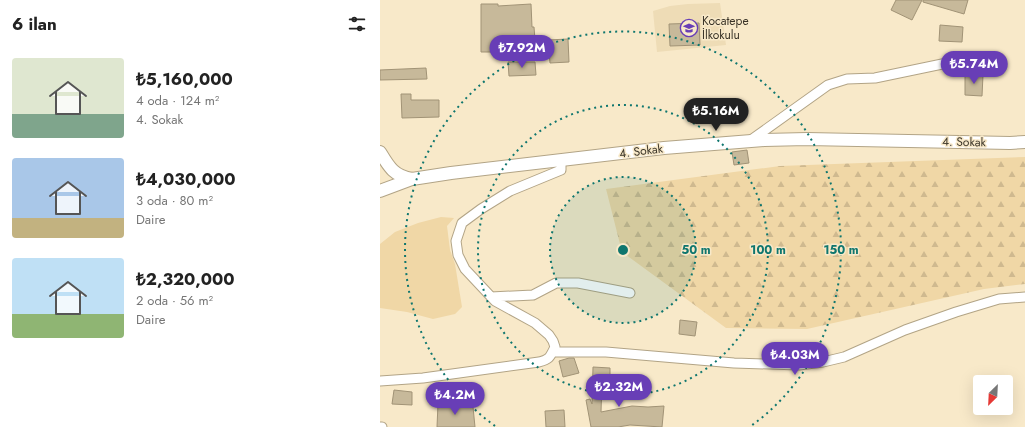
<!DOCTYPE html>
<html lang="tr">
<head>
<meta charset="utf-8">
<style>
	body { margin:0; font-family:Jost,sans-serif; background:#f6f6f6; color:#222; height:100vh; display:flex; flex-direction:column; font-size:15px; white-space:nowrap }
	* { box-sizing:border-box; margin:0 }
	p { font-size:13px; color:#767676 }
	.icon { flex:none; width:22px; height:22px; fill:none; stroke:currentColor; stroke-width:2; stroke-linecap:round; stroke-linejoin:round }
	.map { position:relative; flex:1; overflow:hidden }
	.sheet { display:flex; flex-direction:column; background:#fff; width:380px }
	.sheet>* { flex:none }
	.needle { width:26px; rotate:204deg }
	.tools { position:absolute; left:593px; top:375px; display:grid; gap:8px }
	.tools a { display:grid; place-items:center; width:40px; height:40px; border-radius:4px; background:#fff; box-shadow:0 4px 16px #0002; font-size:20px }
	.price { position:absolute; translate:-50% -34px; padding:0 9px; border-radius:14px; background:#683eb6; color:#fff; font-size:13px; line-height:26px; filter:drop-shadow(0 1px 2px #0008) }
	.price::after { content:''; position:absolute; left:50%; top:24px; width:12px; height:9px; margin-left:-6px; background:inherit; clip-path:polygon(0 0,100% 0,50% 100%) }
	.price.active { background:#222; color:#fff }
	ul { padding:0; list-style:none }
	li { display:flex; align-items:center; gap:12px; height:100px; padding:0 12px }
	li span { display:grid; place-items:center; flex:none; width:112px; height:80px; border-radius:4px; color:#555 }
	li>.icon { margin-inline-start:auto }
	span .icon { width:48px; height:48px; fill:#fffc; stroke-width:1 }
	li b { font-size:17px }
	h2 { display:flex; justify-content:space-between; align-items:center; height:48px; padding:0 12px; font-size:17px }
	main { display:flex; flex:1; min-height:0 }
	.map>svg:first-child { display:block }
</style>
</head>
<body>
<main>
<section class="sheet">
<h2>6 ilan<svg class="icon" aria-label="filters" viewBox="0 0 24 24"><path d="M4 7h16M4 17h16"/><circle cx="9" cy="7" r="2"/><circle cx="15" cy="17" r="2"/></svg></h2>
<ul>
<li><span style="background:linear-gradient(#dfe7d0 70%,#7fa58c 0)"><svg class="icon" aria-label="home" viewBox="0 0 24 24"><path d="M3 11l9-7 9 7M6 9v11h12V9"/></svg></span><div><b>₺5,160,000</b><p>4 oda · 124 m²</p><p>4. Sokak</p></div></li>
<li><span style="background:linear-gradient(#a9c7e8 75%,#c2b280 0)"><svg class="icon" aria-label="home" viewBox="0 0 24 24"><path d="M3 11l9-7 9 7M6 9v11h12V9"/></svg></span><div><b>₺4,030,000</b><p>3 oda · 80 m²</p><p>Daire</p></div></li>
<li><span style="background:linear-gradient(#bfe0f5 70%,#8fb573 0)"><svg class="icon" aria-label="home" viewBox="0 0 24 24"><path d="M3 11l9-7 9 7M6 9v11h12V9"/></svg></span><div><b>₺2,320,000</b><p>2 oda · 56 m²</p><p>Daire</p></div></li>
</ul>
</section>
<div class="map">
<svg width="645" height="427" viewBox="0 0 645 427">
	<defs>
		<pattern id="forest-firs" width="22" height="20" patternUnits="userSpaceOnUse"><rect width="22" height="20" fill="#f0d7a6"/><path d="M5 1l3.5 6h-7zM16 11l3.5 6h-7z" fill="#cfb98f"/></pattern>
	</defs>
	<rect width="100%" height="100%" fill="#f8e9c9"/>
	<path fill="#eedcb6" d="M 340,3 L 346,45 L 277,52 L 273,11 L 290,6 L 308,4 Z"/>
	<path fill="url(#forest-firs)" d="M 645,157 L 645,284 L 604,289 L 427,329 L 346,328 L 242,252 L 226,189 L 400,166 Z"/>
	<path fill="#f0d7a6" d="M 61,217 L 74,218 L 67,226 L 70,250 L 75,264 L 82,307 L 75,314 L 53,319 L 27,312 L 0,308 L 0,244 L 15,232 L 38,223 Z"/>
	<path fill="#c7b99a" stroke="#a19376" d="M 516,0 L 542,0 L 532,20 L 511,10 Z
		M 543,0 L 588,0 L 584,14 L 543,2 Z
		M 101,4 L 118,4 L 118,6 L 151,4 L 152,27 L 154,27 L 155,40 L 118,42 L 119,52 L 101,52 Z
		M 319,23 L 320,45 L 290,46 L 289,24 Z
		M 560,25 L 583,27 L 582,42 L 559,41 Z
		M 188,39 L 189,62 L 170,63 L 168,40 Z
		M 128,62 L 155,62 L 156,75 L 129,76 Z
		M 46,68 L 47,79 L 0,80 L 0,70 Z
		M 585,74 L 603,75 L 602,96 L 585,95 Z
		M 21,94 L 31,94 L 31,100 L 59,100 L 59,117 L 22,118 Z
		M 367,150 L 369,163 L 354,165 L 352,152 Z
		M 300,320 L 317,322 L 315,336 L 299,334 Z
		M 189,358 L 194,358 L 199,373 L 183,377 L 179,361 Z
		M 213,367 L 230,368 L 230,381 L 222,381 L 221,412 L 252,406 L 268,407 L 284,406 L 282,427 L 250,425 L 238,427 L 211,427 L 206,400 L 210,399 L 212,404 Z
		M 14,390 L 32,392 L 32,405 L 12,404 Z
		M 58,404 L 93,407 L 95,427 L 57,427 Z
		M 184,410 L 185,427 L 166,427 L 165,411 Z"/>
	<g fill="none" stroke-linecap="round" stroke-linejoin="round">
		<defs>
			<path id="minor" d="M 371,140 L 448,85 L 467,79 L 495,78 L 567,63
				M 111,297 L 153,295 L 176,283 L 198,283 L 250,293
				M 173,352 L 226,352 L 354,363 L 419,365 L 443,362 L 464,357 L 525,330 L 576,312 L 619,299 L 645,297
				M 0,381 L 43,378 L 159,362 C 170,359 170,357 175,347 L 173,341 L 169,335 L 155,323 L 115,301 L 85,269 L 78,255 L 76,241 L 82,223 L 101,209 L 130,191 L 181,170 L 181,160
				M 0,427 L 2,427"/>
			<path id="tertiary" d="M 0,152 C 9,167 14,176 32,179
				M 0,191 L 32,179 L 71,173 L 284,148 L 384,140 L 427,139 L 630,143 L 645,142"/>
		</defs>
		<use href="#minor" stroke="#b2a486" stroke-width="11"/>
		<use href="#tertiary" stroke="#b2a486" stroke-width="14"/>
		<use href="#minor" stroke="#fff" stroke-width="9"/>
		<use href="#tertiary" stroke="#fff" stroke-width="12"/>
	</g>
	<circle cx="243" cy="250" r="73" fill="#0f766e" fill-opacity=".12"/>
	<g fill="none" stroke="#0f766e" stroke-width="2" stroke-dasharray="2 4">
		<circle cx="243" cy="250" r="73"/>
		<circle cx="243" cy="250" r="145"/>
		<path d="M115 426A218 218 0 1 1 371 426"/>
	</g>
	<defs>
		<symbol id="school-ring" viewBox="-11 -11 22 22"><circle r="9.5" fill="#f8e9c9" stroke="#683eb6" stroke-width="1.5"/><path d="M0-5L7-2L0 1L-7-2ZM-4 1L0 2.5L4 1V4Q0 6-4 4Z" fill="#683eb6"/></symbol>
	</defs>
	<g fill-rule="evenodd">
		<use href="#school-ring" x="299" y="18" width="20" height="20"/>
	</g>
	<g text-anchor="middle" stroke-width="3" stroke-linejoin="round" paint-order="stroke">
		<g font-size="12" fill="#3a3428" stroke="#f8e9c9" text-anchor="start">
			<text x="322" y="25">Kocatepe<tspan x="322" dy="14">İlkokulu</tspan></text>
		</g>
		<g font-size="12" fill="#3a3428" stroke="#f8e9c9">
			<text transform="translate(584 142) rotate(1)" y="4">4. Sokak</text>
			<text transform="translate(261 151) rotate(-7)" y="4">4. Sokak</text>
		</g>
	</g>
	<circle cx="243" cy="250" r="6" fill="#0f766e" stroke="#f8e9c9" stroke-width="2"/>
	<g font-size="12" text-anchor="middle" font-weight="bold" fill="#0f766e" stroke="#f8e9c9" stroke-width="3" stroke-linejoin="round" paint-order="stroke">
		<text x="316" y="254">50 m</text>
		<text x="388" y="254">100 m</text>
		<text x="461" y="254">150 m</text>
	</g>
</svg>
<div class="tools">
<a><svg class="needle" viewBox="-14 -14 28 28"><path d="M0-13l5 13h-10z" fill="#e53935"/><path d="M0 13l5-13h-10z" fill="#767676"/></svg></a>
</div>
<b class="price" style="left:142px;top:69px">₺7.92M</b>
<b class="price" style="left:594px;top:85px">₺5.74M</b>
<b class="price active" style="left:336px;top:132px">₺5.16M</b>
<b class="price" style="left:415px;top:376px">₺4.03M</b>
<b class="price" style="left:239px;top:408px">₺2.32M</b>
<b class="price" style="left:75px;top:416px">₺4.2M</b>
</div>
</main>
</body>
</html>
